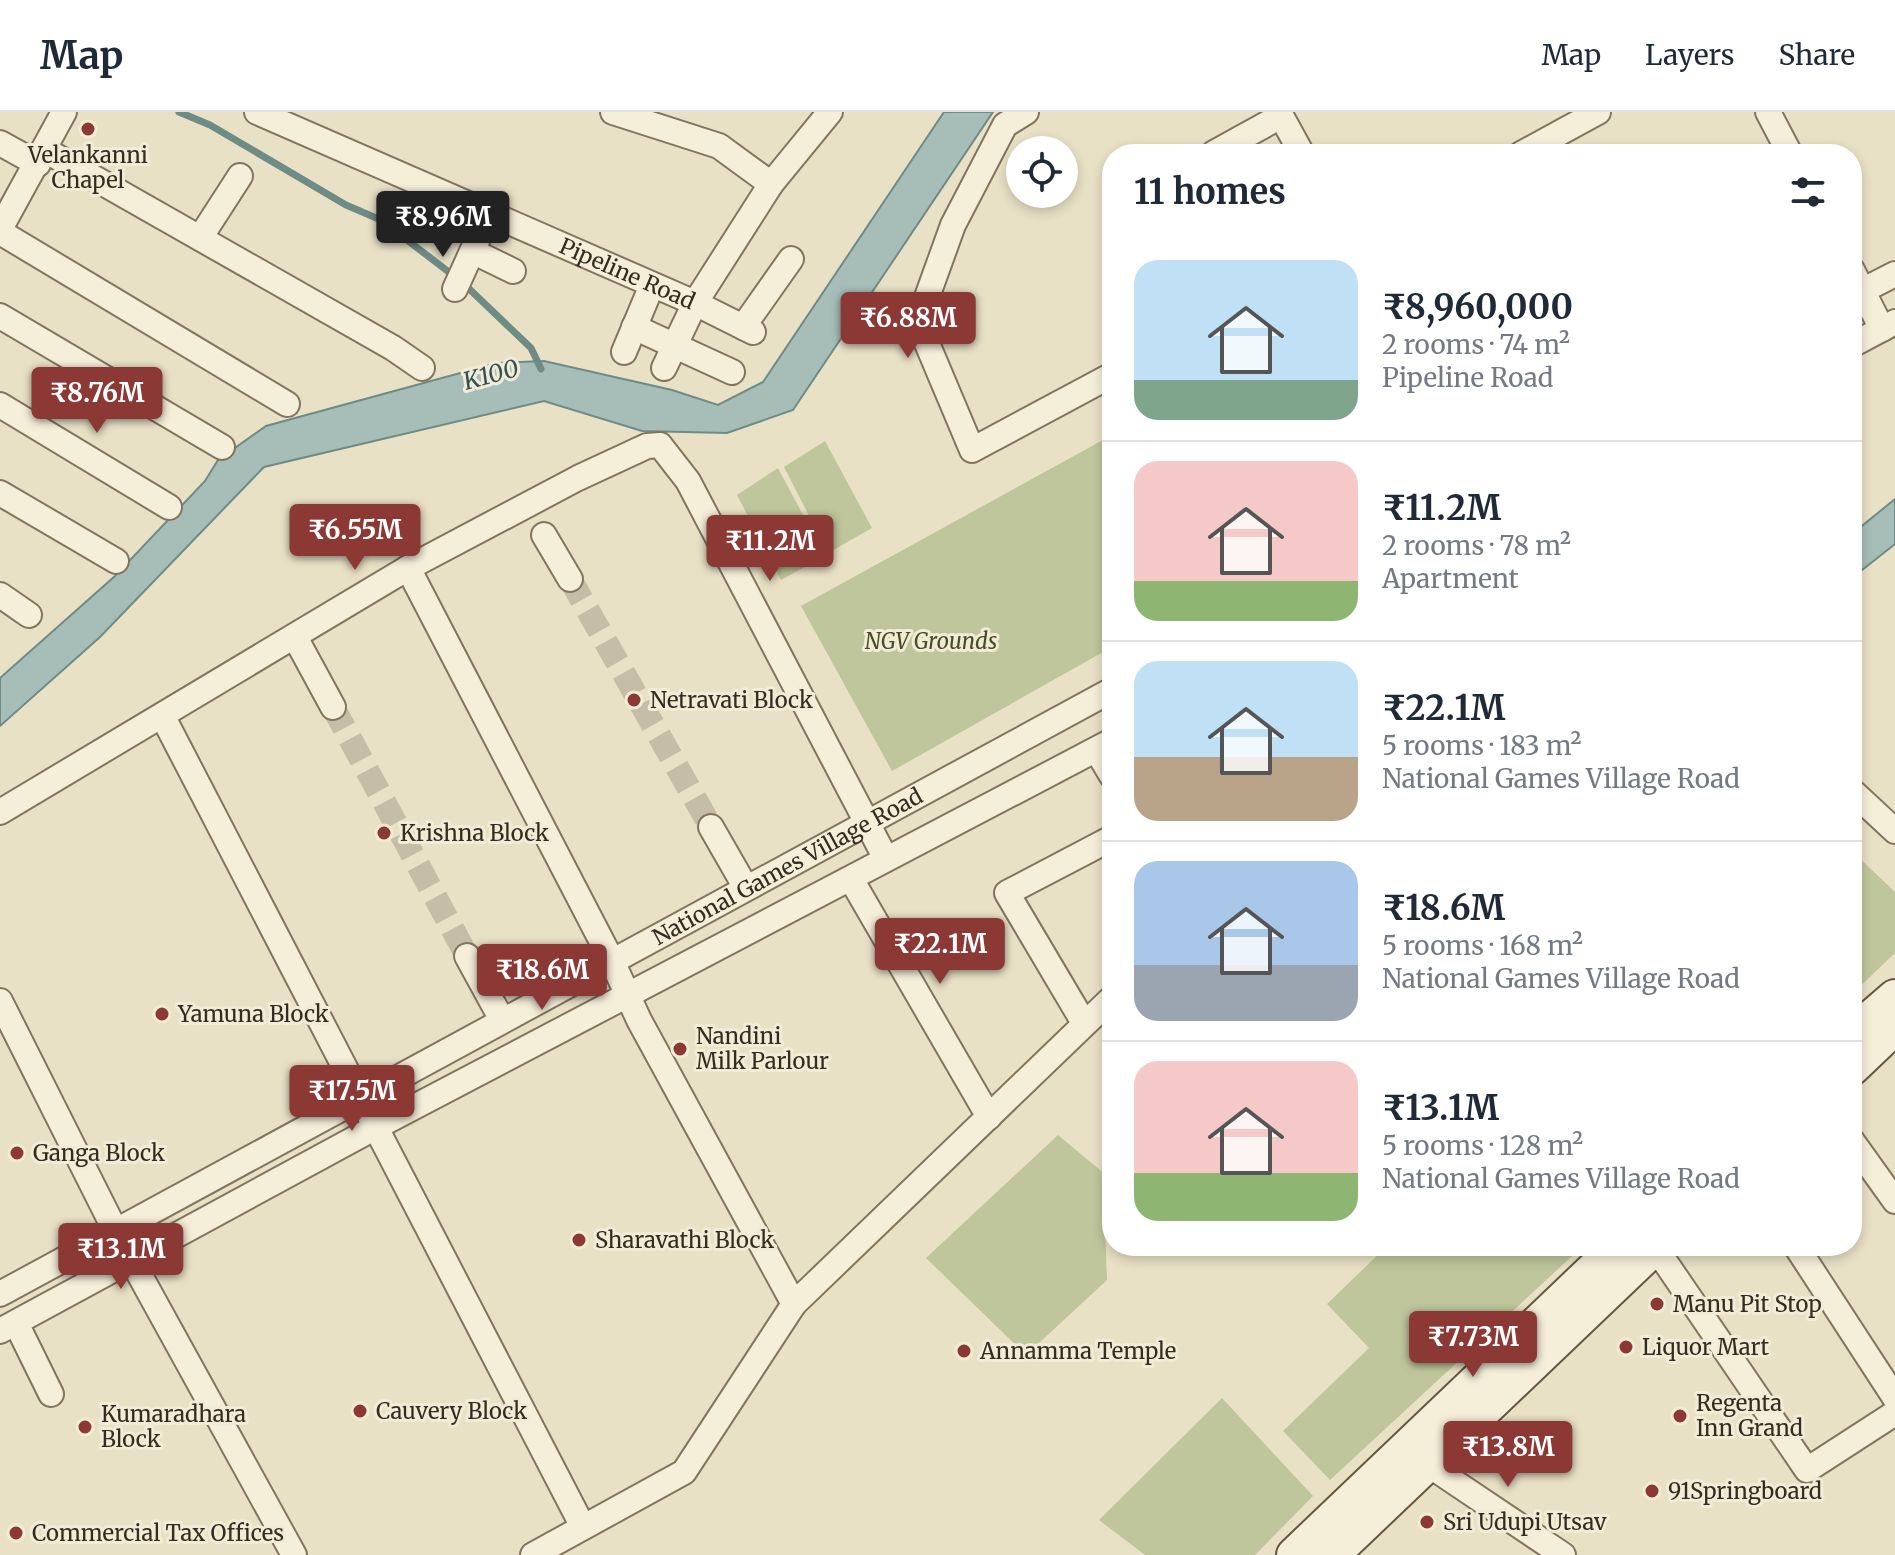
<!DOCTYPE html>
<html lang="en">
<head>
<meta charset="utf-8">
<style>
	body { margin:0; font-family:Merriweather,serif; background:#f2f2f3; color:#1f2937; height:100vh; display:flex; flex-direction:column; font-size:30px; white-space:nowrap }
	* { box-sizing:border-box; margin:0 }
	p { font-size:26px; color:#747a83 }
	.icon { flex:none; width:44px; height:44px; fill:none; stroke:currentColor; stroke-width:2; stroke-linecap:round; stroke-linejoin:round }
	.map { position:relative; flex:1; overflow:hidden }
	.panel { position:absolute; left:1102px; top:32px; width:760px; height:1112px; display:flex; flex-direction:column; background:#fff; border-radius:32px; box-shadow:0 4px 12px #0003 }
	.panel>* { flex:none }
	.buttons { position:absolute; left:1006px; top:24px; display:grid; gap:16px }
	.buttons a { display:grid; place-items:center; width:72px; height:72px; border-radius:50%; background:#fff; box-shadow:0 4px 12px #0003; font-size:40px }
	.price { position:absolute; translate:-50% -68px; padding:0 18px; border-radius:8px; background:#8c3834; color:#fff; font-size:26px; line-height:52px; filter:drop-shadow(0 2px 4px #0008) }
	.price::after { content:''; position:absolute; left:50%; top:48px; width:24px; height:18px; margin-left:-12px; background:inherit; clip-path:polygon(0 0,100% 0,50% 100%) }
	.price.current { background:#222; color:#fff }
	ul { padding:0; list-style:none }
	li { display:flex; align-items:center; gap:24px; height:200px; padding:0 32px }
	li+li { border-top:2px solid #e0e1e3 }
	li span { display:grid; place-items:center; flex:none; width:224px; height:160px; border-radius:24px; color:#555 }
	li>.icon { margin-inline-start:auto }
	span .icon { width:96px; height:96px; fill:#fffc; stroke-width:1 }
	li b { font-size:34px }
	h2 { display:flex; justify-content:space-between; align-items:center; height:96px; padding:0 32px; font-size:34px }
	header { display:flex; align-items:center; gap:48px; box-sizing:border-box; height:112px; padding:0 40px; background:#fff; border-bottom:2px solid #e0e1e3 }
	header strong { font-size:38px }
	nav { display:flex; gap:44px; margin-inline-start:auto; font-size:28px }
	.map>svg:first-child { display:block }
</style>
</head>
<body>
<header>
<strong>Map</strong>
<nav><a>Map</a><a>Layers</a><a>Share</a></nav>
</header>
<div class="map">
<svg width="1895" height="1443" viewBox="0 0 1895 1443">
	<rect width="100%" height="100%" fill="#e9e1c6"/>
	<path fill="#bfc69b" d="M 1112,323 L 1112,535 L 892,659 L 801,494 Z
		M 825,329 L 872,416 L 828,441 L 784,355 Z
		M 778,356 L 825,444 L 781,468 L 737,383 Z
		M 1852,739 L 1895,780 L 1895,841 L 1852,882 Z
		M 1058,1023 L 1112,1068 L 1112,1078 L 1104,1089 L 1107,1168 L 1026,1243 L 926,1146 Z
		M 1387,1134 L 1583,1134 L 1330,1368 L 1283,1319 L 1369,1236 L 1327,1192 Z
		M 1222,1286 L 1313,1384 L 1255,1443 L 1145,1443 L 1099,1408 Z"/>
	<path fill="#a7beb8" stroke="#6f8b85" stroke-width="2" d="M 944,0 L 993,0 L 793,298 L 727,321 L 642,319 L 544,289 L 264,355 L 100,525 L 0,614 L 0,566 L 115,464 L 205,369 L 218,348 L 266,314 L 497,251 L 544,249 L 672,278 L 718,293 L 763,270 Z
		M 1895,387 L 1895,432 L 1852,466 L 1852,422 Z"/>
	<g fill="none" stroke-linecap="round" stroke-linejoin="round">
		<path stroke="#6f8b85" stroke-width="7" d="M 179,0 L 210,13 L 346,93 L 381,108 L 454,164
			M 464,172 L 531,236 L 541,257"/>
		<path stroke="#c5bda5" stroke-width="24" stroke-dasharray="24 12" stroke-linecap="butt" d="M 570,467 L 711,715
			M 333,595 L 467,844"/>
		<defs>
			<g id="minor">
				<path id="s1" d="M 257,0 L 695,191 L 771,72 L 830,0"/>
				<path d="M 613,0 L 719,34 L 771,72"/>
				<path d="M 1026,0 L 1005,13 L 953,113 L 918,210 L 972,338 L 1112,263"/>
				<path d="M 1279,0 L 1302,42"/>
				<path d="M 1768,0 L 1790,42"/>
				<path d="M 0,31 L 38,52"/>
				<path d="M 45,38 L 393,236 L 422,256"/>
				<path d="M 1214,41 L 1281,4"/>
				<path d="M 1521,42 L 1598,0"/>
				<path d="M 0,117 L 64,0"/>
				<path d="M 0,120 L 287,292"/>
				<path d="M 200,126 L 240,64"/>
				<path d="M 474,140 L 513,159"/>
				<path d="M 1852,158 L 1882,217"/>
				<path d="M 455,177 L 489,102"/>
				<path d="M 1852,184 L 1895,162"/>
				<path d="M 0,204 L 222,335"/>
				<path d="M 634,215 L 732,260"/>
				<path d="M 743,215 L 791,147"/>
				<path d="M 1852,233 L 1895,210"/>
				<path d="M 624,240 L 652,173"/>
				<path d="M 664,256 L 695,191 L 753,220"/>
				<path d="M 0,293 L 169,395"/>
				<path d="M 0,381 L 116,449"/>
				<path d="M 544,423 L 570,467"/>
				<path d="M 408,456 L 612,849 L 639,908 L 794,1192"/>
				<path d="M 0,483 L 29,503"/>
				<path d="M 295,525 L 333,595"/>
				<path d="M 163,605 L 583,1415"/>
				<path d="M 1097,639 L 1112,664"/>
				<path d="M 1852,679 L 1895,719"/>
				<path d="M 0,700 L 408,456 L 578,366 L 647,334 L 660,333 L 688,369 L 886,747"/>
				<path d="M 711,715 L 746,776"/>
				<path d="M 851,767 L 989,1005"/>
				<path d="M 467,844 L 502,908"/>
				<path d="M 0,889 L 116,1120 L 294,1443"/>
				<path d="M 1084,911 L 1007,781 L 1112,726"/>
				<path d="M 1852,1029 L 1895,1089"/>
				<path d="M 1796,1134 L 1895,1286"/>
				<path d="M 1655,1135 L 1807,1358 L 1895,1301"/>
				<path id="s2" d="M 0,1182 L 1112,578"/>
				<path d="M 16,1211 L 51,1282"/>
				<path d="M 0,1219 L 376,1015 L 1112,629"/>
				<path d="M 1426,1351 L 1563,1443"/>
				<path d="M 533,1443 L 684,1360 L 794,1192 L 1112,886"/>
			</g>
			<path id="secondary" d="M 1852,922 L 1895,885
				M 1852,956 L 1895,915
				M 1294,1443 L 1618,1134
				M 1332,1443 L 1656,1134"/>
		</defs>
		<use href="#minor" stroke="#83745e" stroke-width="28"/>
		<use href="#secondary" stroke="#655541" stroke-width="38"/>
		<use href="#minor" stroke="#f5eed9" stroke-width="24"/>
		<use href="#secondary" stroke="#f5eed9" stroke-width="34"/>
	</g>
	<g fill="#8c3834" stroke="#f2ebd5" stroke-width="3">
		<circle cx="88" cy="17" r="8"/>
		<circle cx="634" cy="588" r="8"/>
		<circle cx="384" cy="721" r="8"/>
		<circle cx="162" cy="902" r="8"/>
		<circle cx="680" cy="937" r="8"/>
		<circle cx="17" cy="1041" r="8"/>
		<circle cx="579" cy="1128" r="8"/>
		<circle cx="1657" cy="1192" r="8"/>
		<circle cx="1626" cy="1235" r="8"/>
		<circle cx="964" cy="1239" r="8"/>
		<circle cx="360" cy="1299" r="8"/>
		<circle cx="1680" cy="1304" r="8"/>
		<circle cx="85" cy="1315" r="8"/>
		<circle cx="1652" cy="1379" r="8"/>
		<circle cx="1427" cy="1410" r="8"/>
		<circle cx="16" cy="1421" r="8"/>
	</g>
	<g text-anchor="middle" stroke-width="6" stroke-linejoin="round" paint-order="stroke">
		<g font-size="22" fill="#352b20" stroke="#f2ebd5" text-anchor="start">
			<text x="88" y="51" text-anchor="middle">Velankanni<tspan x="88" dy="25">Chapel</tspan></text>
			<text x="650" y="596">Netravati Block</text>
			<text x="400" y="729">Krishna Block</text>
			<text x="178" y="910">Yamuna Block</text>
			<text x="696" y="932">Nandini<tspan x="696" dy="25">Milk Parlour</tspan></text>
			<text x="33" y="1049">Ganga Block</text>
			<text x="595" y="1136">Sharavathi Block</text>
			<text x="1673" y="1200">Manu Pit Stop</text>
			<text x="1642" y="1243">Liquor Mart</text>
			<text x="980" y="1247">Annamma Temple</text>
			<text x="1696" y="1299">Regenta<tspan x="1696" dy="25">Inn Grand</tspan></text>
			<text x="376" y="1307">Cauvery Block</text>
			<text x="101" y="1310">Kumaradhara<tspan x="101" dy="25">Block</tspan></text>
			<text x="1668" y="1387">91Springboard</text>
			<text x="1443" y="1418">Sri Udupi Utsav</text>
			<text x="32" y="1429">Commercial Tax Offices</text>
		</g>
		<g font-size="22" fill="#352b20" stroke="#f2ebd5">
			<text dy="8" stroke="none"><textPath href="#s1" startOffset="404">Pipeline Road</textPath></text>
			<text dy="8" stroke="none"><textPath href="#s2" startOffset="896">National Games Village Road</textPath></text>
		</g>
		<g font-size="22" font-style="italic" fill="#434f29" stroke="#f2ebd5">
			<text x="931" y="537">NGV Grounds</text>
		</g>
		<g font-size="24" font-style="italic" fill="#315353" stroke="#f2ebd5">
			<text transform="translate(491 263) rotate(-15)" y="8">K100</text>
		</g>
	</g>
</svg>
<div class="buttons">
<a><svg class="icon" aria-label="locate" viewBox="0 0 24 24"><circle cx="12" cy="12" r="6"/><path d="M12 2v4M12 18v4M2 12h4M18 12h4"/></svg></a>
</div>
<b class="price current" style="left:443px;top:147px">₹8.96M</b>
<b class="price" style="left:908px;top:248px">₹6.88M</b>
<b class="price" style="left:97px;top:323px">₹8.76M</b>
<b class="price" style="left:355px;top:460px">₹6.55M</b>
<b class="price" style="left:770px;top:471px">₹11.2M</b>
<b class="price" style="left:940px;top:874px">₹22.1M</b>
<b class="price" style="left:542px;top:900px">₹18.6M</b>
<b class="price" style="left:352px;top:1021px">₹17.5M</b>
<b class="price" style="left:121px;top:1179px">₹13.1M</b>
<b class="price" style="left:1473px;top:1267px">₹7.73M</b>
<b class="price" style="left:1508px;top:1377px">₹13.8M</b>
<section class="panel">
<h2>11 homes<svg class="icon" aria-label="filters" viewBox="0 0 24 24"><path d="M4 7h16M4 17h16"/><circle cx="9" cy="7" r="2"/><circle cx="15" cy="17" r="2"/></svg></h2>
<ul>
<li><span style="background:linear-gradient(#bfe0f5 75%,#7fa58c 0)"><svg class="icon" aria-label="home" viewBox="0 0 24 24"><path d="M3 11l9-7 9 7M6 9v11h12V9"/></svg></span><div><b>₹8,960,000</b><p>2 rooms · 74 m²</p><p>Pipeline Road</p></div></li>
<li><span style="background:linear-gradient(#f6c9c9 75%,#8fb573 0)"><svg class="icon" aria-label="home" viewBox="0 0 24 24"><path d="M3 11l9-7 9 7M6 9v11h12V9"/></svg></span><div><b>₹11.2M</b><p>2 rooms · 78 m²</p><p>Apartment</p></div></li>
<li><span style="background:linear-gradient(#bfe0f5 60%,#b9a48a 0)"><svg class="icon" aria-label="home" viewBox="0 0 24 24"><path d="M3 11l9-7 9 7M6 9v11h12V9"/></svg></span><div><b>₹22.1M</b><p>5 rooms · 183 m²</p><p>National Games Village Road</p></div></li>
<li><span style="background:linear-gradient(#a9c7e8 65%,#9aa5b1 0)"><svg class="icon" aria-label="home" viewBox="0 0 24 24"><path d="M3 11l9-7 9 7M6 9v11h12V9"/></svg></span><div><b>₹18.6M</b><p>5 rooms · 168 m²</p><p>National Games Village Road</p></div></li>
<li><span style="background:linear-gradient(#f6c9c9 70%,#8fb573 0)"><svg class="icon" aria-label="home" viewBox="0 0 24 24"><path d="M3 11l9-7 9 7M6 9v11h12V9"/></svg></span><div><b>₹13.1M</b><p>5 rooms · 128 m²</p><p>National Games Village Road</p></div></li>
</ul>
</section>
</div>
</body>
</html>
